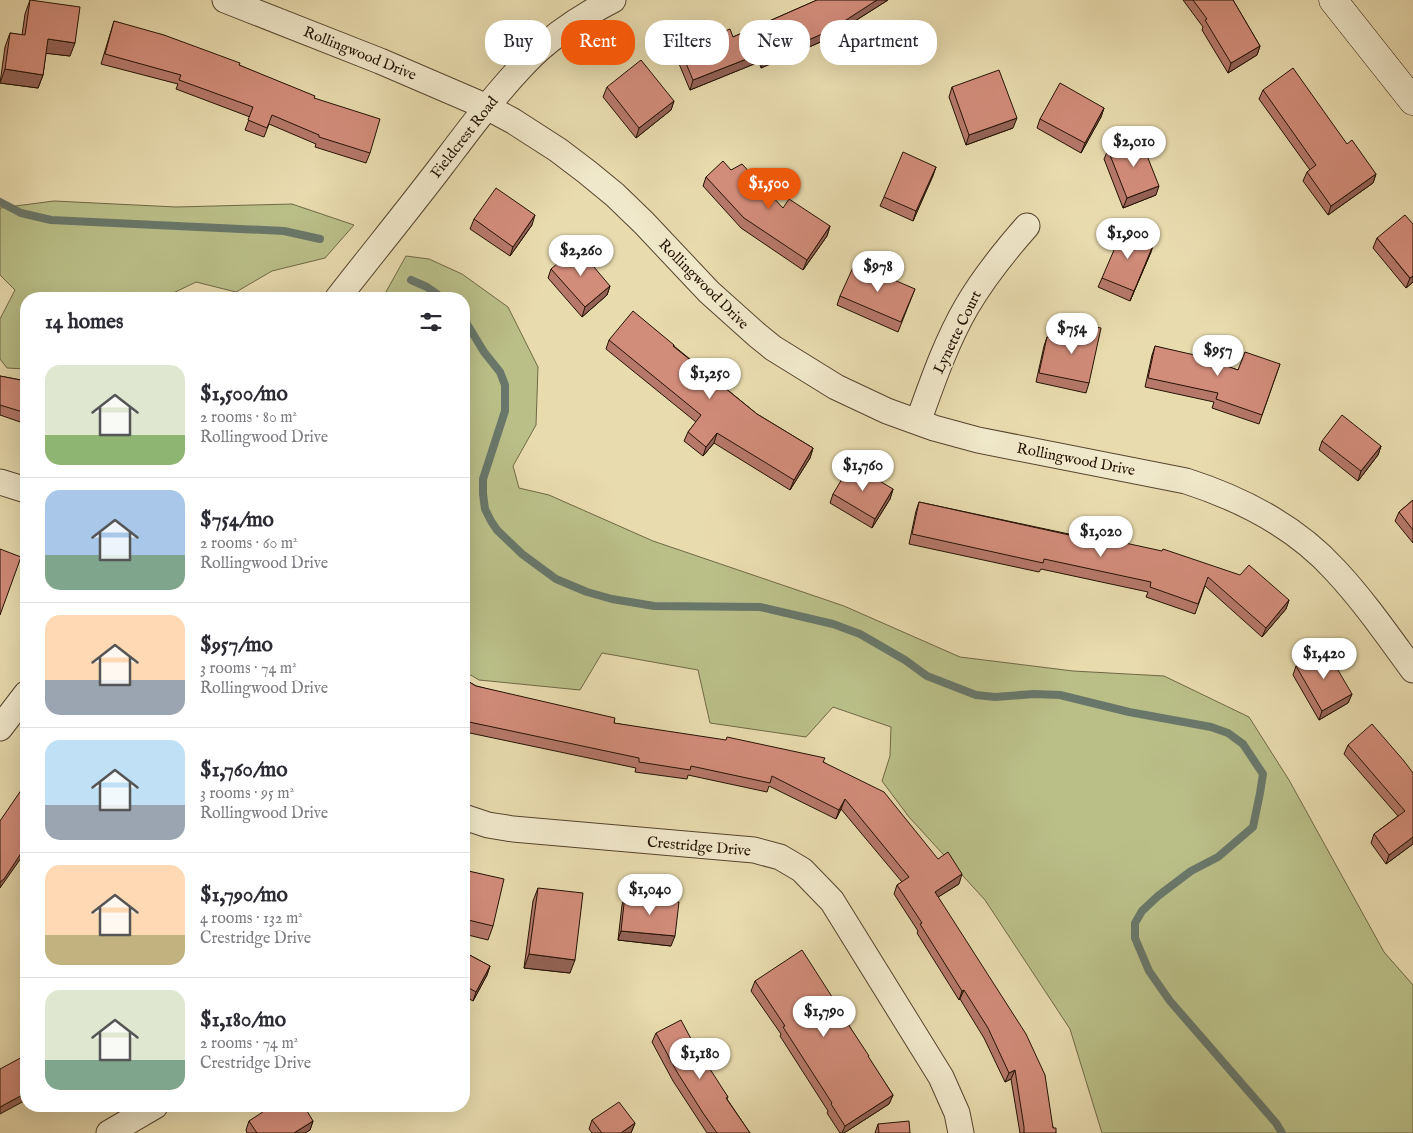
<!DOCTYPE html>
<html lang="en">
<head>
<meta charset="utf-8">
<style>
	body { margin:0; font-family:"IM FELL English",serif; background:#f7f7f7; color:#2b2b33; height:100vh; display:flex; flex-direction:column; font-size:19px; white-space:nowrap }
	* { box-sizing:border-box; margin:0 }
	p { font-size:16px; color:#7c7c81 }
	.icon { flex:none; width:28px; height:28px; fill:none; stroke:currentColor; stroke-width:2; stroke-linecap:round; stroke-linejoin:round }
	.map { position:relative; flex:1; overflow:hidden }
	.panel { position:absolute; left:20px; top:292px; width:450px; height:820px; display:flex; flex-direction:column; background:#fff; border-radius:20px; box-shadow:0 5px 20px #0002 }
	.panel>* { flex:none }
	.hud { position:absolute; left:485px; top:20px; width:475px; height:45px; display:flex; gap:10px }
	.price { position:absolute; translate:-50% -42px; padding:0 11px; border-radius:18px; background:#fff; color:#222; font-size:16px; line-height:32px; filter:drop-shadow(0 1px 2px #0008) }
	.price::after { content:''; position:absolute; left:50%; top:30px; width:15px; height:11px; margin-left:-8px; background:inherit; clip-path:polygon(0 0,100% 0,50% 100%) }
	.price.current { background:#ea580c; color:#fff }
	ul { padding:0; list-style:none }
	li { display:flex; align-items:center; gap:15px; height:125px; padding:0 25px }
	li+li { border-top:1px solid #e1e1e2 }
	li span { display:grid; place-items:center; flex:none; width:140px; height:100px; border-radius:15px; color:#555 }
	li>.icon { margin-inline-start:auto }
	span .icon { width:60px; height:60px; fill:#fffc; stroke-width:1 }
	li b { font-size:21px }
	h2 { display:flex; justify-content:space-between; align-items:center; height:60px; padding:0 25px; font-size:21px }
	.pill { padding:0 18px; border-radius:20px; background:#fff; box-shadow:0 5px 20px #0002; font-size:18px; line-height:45px }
	.pill.current { background:#ea580c; color:#fff }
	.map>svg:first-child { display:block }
</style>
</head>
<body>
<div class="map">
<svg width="1413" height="1133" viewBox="0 0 1413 1133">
	<rect width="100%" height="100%" fill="#e8dbae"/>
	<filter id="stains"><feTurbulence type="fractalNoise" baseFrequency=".004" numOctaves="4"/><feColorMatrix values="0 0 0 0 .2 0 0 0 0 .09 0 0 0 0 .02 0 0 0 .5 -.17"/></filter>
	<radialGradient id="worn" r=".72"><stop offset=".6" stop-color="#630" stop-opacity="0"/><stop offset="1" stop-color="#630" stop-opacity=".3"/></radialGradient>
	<path fill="#babf88" stroke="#6f6846" d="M 54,201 L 176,207 L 292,204 L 354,225 L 325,258 L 272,271 L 236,292 L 196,282 L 165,297 L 165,299 L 26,299 L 26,369 L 7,368 L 0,359 L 0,319 L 15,290 L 0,275 L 0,208 Z
		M 406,256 L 429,259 L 462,274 L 508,307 L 538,367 L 536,425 L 513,466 L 519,488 L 549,495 L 653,541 L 844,606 L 960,657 L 1073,671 L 1164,676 L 1249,717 L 1289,780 L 1384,952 L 1413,985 L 1413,1133 L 1102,1133 L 1070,1029 L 985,900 L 909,817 L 882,781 L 890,756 L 891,727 L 833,707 L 806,737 L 710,723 L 698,670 L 602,653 L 580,690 L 479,680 L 464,671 L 464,299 L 382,299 Z"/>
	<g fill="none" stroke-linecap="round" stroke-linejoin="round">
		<path stroke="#69776a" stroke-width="8" d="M 0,202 L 21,213 L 51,220 L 284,231 L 320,239
			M 411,280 L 427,287 L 444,299
			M 464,319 L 484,352 L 500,372 L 505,385 L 505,411 L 483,479 L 483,494 L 485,509 L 491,521 L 497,530 L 522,554 L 556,579 L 587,592 L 612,599 L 654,606 L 760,607 L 833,624 L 860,634 L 905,660 L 927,676 L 976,695 L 995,697 L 1034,694 L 1060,695 L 1129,712 L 1211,727 L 1228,733 L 1243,744 L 1263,774 L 1260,793 L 1253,827 L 1218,857 L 1191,871 L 1158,896 L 1142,911 L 1135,923 L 1135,938 L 1149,971 L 1170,1001 L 1276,1123 L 1282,1133"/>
		<defs>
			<path id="minor" d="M 225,0 L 380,61 L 487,107 L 513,121 L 558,150 L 587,172 L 615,195 L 644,223 L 709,292 L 757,335 L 773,348 L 836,387 L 887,411 L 934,428 L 978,440 L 1186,481 C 1242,499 1295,526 1335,570 C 1364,601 1388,636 1413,670
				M 337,299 C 372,254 408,210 443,164 C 471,127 499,89 532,56 C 556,33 584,15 613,0
				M 918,422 C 932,383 946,342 967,306 C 984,277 1005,251 1027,226
				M 0,482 L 26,490
				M 0,728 L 26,694
				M 464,817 L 488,825 L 513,829 L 754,850 L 780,857 L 802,870 L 832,901 L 941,1077 L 957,1113 L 961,1133
				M 109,1133 L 155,1106"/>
			<path id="secondary" d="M 1333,0 L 1413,101"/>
		</defs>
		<use href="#minor" stroke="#55442e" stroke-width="27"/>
		<use href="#secondary" stroke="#241204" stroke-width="29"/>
		<use href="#minor" stroke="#f0e8ca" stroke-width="25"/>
		<use href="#secondary" stroke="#f0e8ca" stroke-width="28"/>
	</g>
	<path fill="#b57869" stroke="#241204" d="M 30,0 L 70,56 L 46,53 L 43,75 L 38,88 L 0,83 L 5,47 L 10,33 L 22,35 L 25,14 Z
		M 817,0 L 888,0 L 825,40 L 761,68 L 759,62 L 690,90 L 677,59 L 680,49 L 733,37 Z
		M 1183,0 L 1233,0 L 1260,46 L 1257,55 L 1228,73 L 1202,30 L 1203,27 Z
		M 114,21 L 239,65 L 314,98 L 370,153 L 366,163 L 315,147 L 316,144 L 269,124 L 264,137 L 245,130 L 250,117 L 176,89 L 178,84 L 101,64 Z
		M 607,87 L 674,101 L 671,110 L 636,138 L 603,97 Z
		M 952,87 L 1013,128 L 966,145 L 949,97 Z
		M 1263,90 L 1347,144 L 1376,174 L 1373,183 L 1328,215 L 1303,181 L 1307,172 L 1310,170 L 1259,99 Z
		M 1104,108 L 1101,117 L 1081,153 L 1037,128 L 1040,119 Z
		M 1108,150 L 1156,195 L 1123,208 L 1104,159 Z
		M 936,167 L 913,221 L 880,206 L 884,197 Z
		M 731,170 L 783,208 L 830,226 L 827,236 L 803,270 L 741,228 L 703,186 L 706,177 Z
		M 474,219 L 532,225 L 510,256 L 470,229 Z
		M 1377,238 L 1413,282 L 1406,288 L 1373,248 Z
		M 1151,252 L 1130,301 L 1098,287 L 1102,278 Z
		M 551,269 L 610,286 L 607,295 L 582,317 L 548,278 Z
		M 915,289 L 898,332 L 837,305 L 840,296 Z
		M 1076,323 L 1089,383 L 1086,393 L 1036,382 L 1044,346 L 1047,337 L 1071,342 L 1073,332 Z
		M 609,340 L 674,345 L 674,346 L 757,414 L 813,448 L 810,458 L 790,490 L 714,443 L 703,456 L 684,441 L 688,432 L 696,422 L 606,349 Z
		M 1155,346 L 1238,370 L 1280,364 L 1259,424 L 1212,408 L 1214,402 L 1145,387 L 1152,355 Z
		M 0,376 L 26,381 L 26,424 L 0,415 Z
		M 1322,441 L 1381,446 L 1378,455 L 1358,481 L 1319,450 Z
		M 893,489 L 890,499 L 872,528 L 830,503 L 833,494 Z
		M 1413,500 L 1413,543 L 1395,521 L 1399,512 Z
		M 919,502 L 1083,537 L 1084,534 L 1289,600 L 1286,609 L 1262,637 L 1205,586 L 1195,614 L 1146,597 L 1148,592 L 1041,569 L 1039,572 L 909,544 L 916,511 Z
		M 1296,666 L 1352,694 L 1348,703 L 1319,720 L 1293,675 Z
		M 464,679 L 476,686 L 614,723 L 824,762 L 959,884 L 938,897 L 1056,1133 L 1020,1133 L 1011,1079 L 1005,1082 L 984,1038 L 960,999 L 959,1000 L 917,933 L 918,931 L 894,894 L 897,885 L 902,882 L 841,809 L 836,819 L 769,786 L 767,792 L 688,775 L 687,779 L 635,772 L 636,768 L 465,732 L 464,731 Z
		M 1348,745 L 1413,773 L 1413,844 L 1386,864 L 1371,843 L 1374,834 L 1398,816 L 1344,754 Z
		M 464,870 L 493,926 L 488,940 L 464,934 Z
		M 538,888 L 570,973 L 524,968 L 533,901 Z
		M 625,895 L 671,946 L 618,940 L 622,905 Z
		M 464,952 L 490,966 L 487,975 L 473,1001 L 464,996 Z
		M 755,981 L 845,1019 L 868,1057 L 893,1095 L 889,1104 L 844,1133 L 840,1133 L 827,1113 L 828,1111 L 780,1036 L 781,1034 L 751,991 Z
		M 656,1033 L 706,1067 L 728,1097 L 727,1099 L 750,1133 L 707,1133 L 673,1081 L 652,1042 Z
		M 26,1041 L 26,1054 L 23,1050 Z
		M 592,1120 L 635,1123 L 631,1133 L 592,1133 L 589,1129 Z
		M 249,1121 L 313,1121 L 310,1130 L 305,1133 L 247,1133 L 246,1130 Z
		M 878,1124 L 910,1133 L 875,1133 Z"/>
	<path fill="#936255" stroke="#241204" d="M 877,0 L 888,0 L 825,40 L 761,68 L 765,59 Z
		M 48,39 L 75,43 L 70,56 L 43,53 Z
		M 1260,46 L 1257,55 L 1228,73 L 1231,63 Z
		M 762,53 L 759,62 L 690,90 L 693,80 Z
		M 5,69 L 43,75 L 38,88 L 0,83 Z
		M 674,101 L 671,110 L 636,138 L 639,128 Z
		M 1104,108 L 1101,117 L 1081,153 L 1085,143 Z
		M 1017,118 L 1013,128 L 966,145 L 969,135 Z
		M 936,167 L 933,176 L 913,221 L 916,211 Z
		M 1376,174 L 1373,183 L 1328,215 L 1331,206 Z
		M 1159,186 L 1156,195 L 1123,208 L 1127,198 Z
		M 535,215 L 532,225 L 510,256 L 513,247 Z
		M 830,226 L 827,236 L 803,270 L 807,260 Z
		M 1154,243 L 1151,252 L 1130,301 L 1134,291 Z
		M 1413,276 L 1413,282 L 1406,288 L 1410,278 Z
		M 610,286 L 607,295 L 582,317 L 585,307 Z
		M 717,433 L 714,443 L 703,456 L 706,447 Z
		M 1381,446 L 1378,455 L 1358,481 L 1361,471 Z
		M 813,448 L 810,458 L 790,490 L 794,480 Z
		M 893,489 L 890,499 L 872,528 L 875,519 Z
		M 1289,600 L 1286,609 L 1262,637 L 1266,628 Z
		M 1352,694 L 1348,703 L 1319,720 L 1322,711 Z
		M 845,799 L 841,809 L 836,819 L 839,810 Z
		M 1413,837 L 1413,844 L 1386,864 L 1389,855 Z
		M 26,846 L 26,851 L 0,888 L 0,882 Z
		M 962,874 L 959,884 L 932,901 L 935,892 Z
		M 621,931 L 675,936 L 671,946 L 618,940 Z
		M 529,954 L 575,960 L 570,973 L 524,968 Z
		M 490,966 L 487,975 L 473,1001 L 476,992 Z
		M 964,990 L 960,999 L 959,1000 L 962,991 Z
		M 1015,1070 L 1011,1079 L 1005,1082 L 1009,1073 Z
		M 26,1093 L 26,1100 L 0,1114 L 0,1107 Z
		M 893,1095 L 889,1104 L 844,1133 L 842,1133 L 845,1126 Z
		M 313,1121 L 310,1130 L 305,1133 L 294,1133 Z
		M 635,1123 L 631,1133 L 621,1133 Z"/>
	<path fill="#d28c7a" stroke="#241204" d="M 30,0 L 80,7 L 75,43 L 48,39 L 43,75 L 5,69 L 10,33 L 25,35 Z
		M 817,0 L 877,0 L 829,31 L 765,59 L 762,53 L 693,80 L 680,49 L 730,29 L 733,37 Z
		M 1193,0 L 1233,0 L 1260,46 L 1231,63 L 1205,20 L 1207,19 Z
		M 114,21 L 164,35 L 240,63 L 239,65 L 315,96 L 314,98 L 380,119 L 370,153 L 319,137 L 319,135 L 272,115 L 267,128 L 248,120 L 253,107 L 179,80 L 181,75 L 105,54 Z
		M 641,60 L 674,101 L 639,128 L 607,87 Z
		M 1293,68 L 1347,144 L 1352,140 L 1376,174 L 1331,206 L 1307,172 L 1316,165 L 1263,90 Z
		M 999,70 L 1017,118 L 969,135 L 952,87 Z
		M 1060,83 L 1104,108 L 1085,143 L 1040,119 Z
		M 1140,138 L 1159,186 L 1127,198 L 1108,150 Z
		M 903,152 L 936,167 L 916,211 L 884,197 Z
		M 723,161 L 731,170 L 742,164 L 783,208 L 789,199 L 830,226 L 807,260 L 744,218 L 706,177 Z
		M 496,188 L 535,215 L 513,247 L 474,219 Z
		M 1405,215 L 1413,224 L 1413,276 L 1410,278 L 1377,238 Z
		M 1123,229 L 1154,243 L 1134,291 L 1102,278 Z
		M 577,247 L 610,286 L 585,307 L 551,269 Z
		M 855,263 L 915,289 L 901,322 L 840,296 Z
		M 633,311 L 674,345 L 673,346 L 757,414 L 813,448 L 794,480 L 717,433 L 706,447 L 688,432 L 701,415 L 609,340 Z
		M 1076,323 L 1101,328 L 1089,383 L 1039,373 L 1047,337 L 1072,342 Z
		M 1155,346 L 1199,356 L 1238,370 L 1245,352 L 1280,364 L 1262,415 L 1216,399 L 1218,393 L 1148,378 Z
		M 0,376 L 26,381 L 26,413 L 0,405 Z
		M 1342,415 L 1381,446 L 1361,471 L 1322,441 Z
		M 851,464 L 893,489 L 875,519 L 833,494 Z
		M 1413,500 L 1413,530 L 1399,512 Z
		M 919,502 L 1083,538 L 1084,534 L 1162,551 L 1163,549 L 1240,575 L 1249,565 L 1289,600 L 1266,628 L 1208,577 L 1198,604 L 1150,587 L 1151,582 L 1044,559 L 1043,563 L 912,534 Z
		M 0,549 L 21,557 L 0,615 Z
		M 1325,648 L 1352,694 L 1322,711 L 1296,666 Z
		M 464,679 L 476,686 L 615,718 L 614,723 L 726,740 L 727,737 L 825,758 L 823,762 L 884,792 L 938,859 L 948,852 L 962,874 L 935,892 L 1026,1034 L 1045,1075 L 1053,1128 L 1056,1128 L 1056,1133 L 1024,1133 L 1024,1127 L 1015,1070 L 1009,1073 L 988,1028 L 964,990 L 962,991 L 920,924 L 922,923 L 897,885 L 909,877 L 845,799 L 839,810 L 772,776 L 770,783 L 691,766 L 690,770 L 639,762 L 639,758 L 469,722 L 464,719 Z
		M 1372,724 L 1404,761 L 1413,773 L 1413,837 L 1389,855 L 1374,834 L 1405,811 L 1348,745 Z
		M 26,783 L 26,846 L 4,879 L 0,882 L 0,821 Z
		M 464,870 L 504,879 L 493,926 L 464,919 Z
		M 538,888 L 583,893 L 575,960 L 529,954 Z
		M 625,895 L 679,902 L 675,936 L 621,931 Z
		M 802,950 L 845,1017 L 844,1018 L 869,1056 L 868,1056 L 893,1095 L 845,1126 L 831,1104 L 832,1103 L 783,1027 L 785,1026 L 755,981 Z
		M 464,952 L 490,966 L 476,992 L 464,985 Z
		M 681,1020 L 706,1067 L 708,1066 L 728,1097 L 726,1098 L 750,1133 L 717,1133 L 703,1113 L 677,1072 L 656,1033 Z
		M 26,1055 L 26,1093 L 0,1107 L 0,1069 Z
		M 619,1102 L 635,1123 L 621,1133 L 602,1133 L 592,1120 Z
		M 272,1106 L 304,1106 L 313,1121 L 294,1133 L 257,1133 L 249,1121 Z
		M 909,1121 L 910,1133 L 879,1133 L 878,1124 Z"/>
	<g text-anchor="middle" stroke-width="4" stroke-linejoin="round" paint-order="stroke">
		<g font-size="15" fill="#241204" stroke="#f0e8ca">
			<text transform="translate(360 53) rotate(22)" y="5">Rollingwood Drive</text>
			<text transform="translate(464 137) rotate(-52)" y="5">Fieldcrest Road</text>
			<text transform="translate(704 284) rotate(45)" y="5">Rollingwood Drive</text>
			<text transform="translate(957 332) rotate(-64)" y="5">Lynette Court</text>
			<text transform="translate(1076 459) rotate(11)" y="5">Rollingwood Drive</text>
			<text transform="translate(699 846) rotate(5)" y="5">Crestridge Drive</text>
		</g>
	</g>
	<rect width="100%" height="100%" filter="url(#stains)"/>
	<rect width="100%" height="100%" fill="url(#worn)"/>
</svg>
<b class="price" style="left:1134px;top:168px">$2,010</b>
<b class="price current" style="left:769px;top:210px">$1,500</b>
<b class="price" style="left:1128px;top:260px">$1,900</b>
<b class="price" style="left:581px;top:277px">$2,260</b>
<b class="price" style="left:878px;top:293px">$978</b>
<b class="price" style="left:1072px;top:355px">$754</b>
<b class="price" style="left:1218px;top:377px">$957</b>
<b class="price" style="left:710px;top:400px">$1,250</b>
<b class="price" style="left:863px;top:492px">$1,760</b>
<b class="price" style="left:1101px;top:558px">$1,020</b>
<b class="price" style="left:1324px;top:680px">$1,420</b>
<b class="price" style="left:650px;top:916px">$1,040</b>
<b class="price" style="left:824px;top:1038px">$1,790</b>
<b class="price" style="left:700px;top:1080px">$1,180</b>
<div class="hud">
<a class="pill">Buy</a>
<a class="pill current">Rent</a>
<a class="pill">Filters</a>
<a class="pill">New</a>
<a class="pill">Apartment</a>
</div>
<section class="panel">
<h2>14 homes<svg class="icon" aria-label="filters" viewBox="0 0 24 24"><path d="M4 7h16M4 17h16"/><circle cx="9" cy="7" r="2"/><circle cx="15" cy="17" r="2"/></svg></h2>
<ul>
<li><span style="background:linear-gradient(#dfe7d0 70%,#8fb573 0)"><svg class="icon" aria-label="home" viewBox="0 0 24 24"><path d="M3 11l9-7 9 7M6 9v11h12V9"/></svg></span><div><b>$1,500/mo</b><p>2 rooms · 80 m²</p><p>Rollingwood Drive</p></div></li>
<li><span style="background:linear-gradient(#a9c7e8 65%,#7fa58c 0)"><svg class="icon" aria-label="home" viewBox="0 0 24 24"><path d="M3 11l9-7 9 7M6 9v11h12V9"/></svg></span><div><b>$754/mo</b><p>2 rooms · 60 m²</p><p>Rollingwood Drive</p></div></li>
<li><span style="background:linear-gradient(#ffd9b3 65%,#9aa5b1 0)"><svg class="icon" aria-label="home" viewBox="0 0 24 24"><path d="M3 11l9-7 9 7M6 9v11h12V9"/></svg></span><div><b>$957/mo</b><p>3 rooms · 74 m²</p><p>Rollingwood Drive</p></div></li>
<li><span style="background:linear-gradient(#bfe0f5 65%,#9aa5b1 0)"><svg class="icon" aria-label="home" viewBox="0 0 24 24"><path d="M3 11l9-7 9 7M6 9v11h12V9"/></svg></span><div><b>$1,760/mo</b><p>3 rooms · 95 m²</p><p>Rollingwood Drive</p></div></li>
<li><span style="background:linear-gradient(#ffd9b3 70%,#c2b280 0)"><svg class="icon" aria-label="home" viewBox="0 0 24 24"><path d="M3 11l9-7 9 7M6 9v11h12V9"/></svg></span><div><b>$1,790/mo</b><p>4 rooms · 132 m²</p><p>Crestridge Drive</p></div></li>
<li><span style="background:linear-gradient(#dfe7d0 70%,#7fa58c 0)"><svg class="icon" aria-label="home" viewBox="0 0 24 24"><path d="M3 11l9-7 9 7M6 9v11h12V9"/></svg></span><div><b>$1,180/mo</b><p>2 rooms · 74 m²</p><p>Crestridge Drive</p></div></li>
</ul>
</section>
</div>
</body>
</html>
